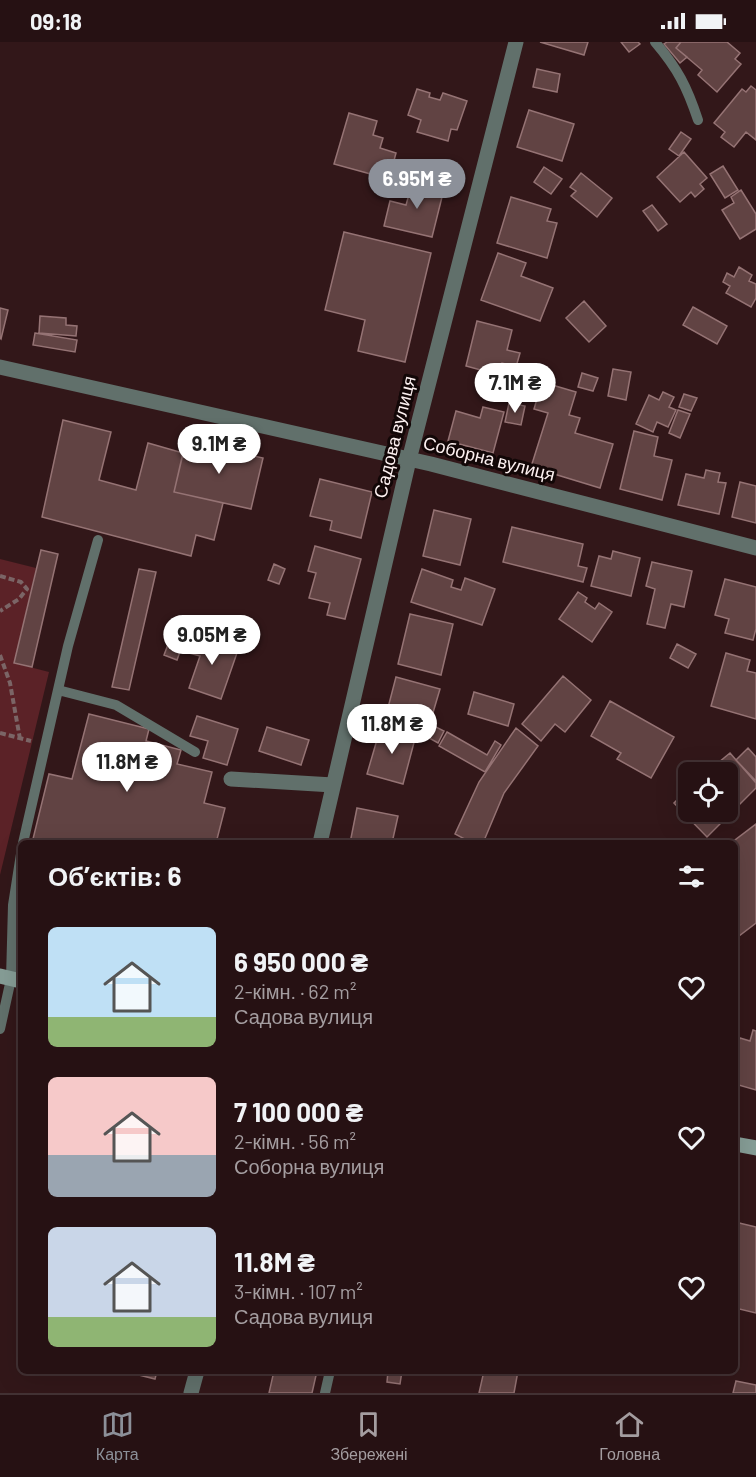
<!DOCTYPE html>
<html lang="uk">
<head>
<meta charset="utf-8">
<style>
	body { margin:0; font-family:Barlow,sans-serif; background:#321f21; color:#f1f3f6; height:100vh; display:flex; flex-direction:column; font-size:22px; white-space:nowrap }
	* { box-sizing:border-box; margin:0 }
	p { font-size:20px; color:#a49da0 }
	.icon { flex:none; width:33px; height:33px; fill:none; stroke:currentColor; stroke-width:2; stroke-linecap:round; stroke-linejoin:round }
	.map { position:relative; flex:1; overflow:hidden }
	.panel { position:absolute; left:18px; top:798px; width:720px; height:534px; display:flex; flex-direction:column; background:#261113; border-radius:9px; box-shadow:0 6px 24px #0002,0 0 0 2px #423133 }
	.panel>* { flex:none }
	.tools { position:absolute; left:678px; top:720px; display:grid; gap:12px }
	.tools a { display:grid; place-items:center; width:60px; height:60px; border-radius:9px; background:#261113; box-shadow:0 6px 24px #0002,0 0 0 2px #423133; font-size:30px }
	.price { position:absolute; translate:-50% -51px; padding:0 14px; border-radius:21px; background:#fff; color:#222; font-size:20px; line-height:39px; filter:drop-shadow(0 2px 3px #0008) }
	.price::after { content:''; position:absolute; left:50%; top:36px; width:18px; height:14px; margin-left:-9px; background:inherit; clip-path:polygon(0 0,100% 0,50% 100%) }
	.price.current { background:#8c9099; color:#fff }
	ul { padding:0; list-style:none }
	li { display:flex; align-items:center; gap:18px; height:150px; padding:0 30px }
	li span { display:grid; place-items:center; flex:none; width:168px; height:120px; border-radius:9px; color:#555 }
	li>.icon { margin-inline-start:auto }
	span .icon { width:72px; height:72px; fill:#fffc; stroke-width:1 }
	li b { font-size:26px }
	h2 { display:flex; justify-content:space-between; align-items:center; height:72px; padding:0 30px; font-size:26px }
	.status { display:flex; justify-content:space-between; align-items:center; height:42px; padding:0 30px; background:#261113; direction:ltr }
	.status svg { height:16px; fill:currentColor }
	.tab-bar { display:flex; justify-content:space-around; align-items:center; height:84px; border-top:2px solid #423133; background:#261113; font-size:16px; color:#a49da0 }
	.tab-bar a { display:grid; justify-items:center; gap:3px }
	.tab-bar .current { color:#8c9099 }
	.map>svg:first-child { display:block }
</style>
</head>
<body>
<div class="status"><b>09:18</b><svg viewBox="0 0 49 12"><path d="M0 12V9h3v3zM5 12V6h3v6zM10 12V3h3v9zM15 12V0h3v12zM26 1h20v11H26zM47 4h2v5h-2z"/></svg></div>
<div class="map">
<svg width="756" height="1351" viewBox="0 0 756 1351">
	<rect width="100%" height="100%" fill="#321719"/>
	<path fill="#5b2227" d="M 0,517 L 36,526 L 14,621 L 49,630 L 0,833 Z"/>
	<path fill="#614343" stroke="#957374" stroke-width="1.5" d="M 540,0 L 588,0 L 584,13 Z
		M 621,0 L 638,0 L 640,2 L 629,10 Z
		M 667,0 L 681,0 L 676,6 L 687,15 L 680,21 L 664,2 Z
		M 681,0 L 727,0 L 740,11 L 735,17 L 741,22 L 717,50 L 698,33 L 702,28 L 676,6 Z
		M 537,27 L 560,32 L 557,50 L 533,45 Z
		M 751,44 L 756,48 L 756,98 L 746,90 L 734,105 L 721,95 L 725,90 L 714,81 L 742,47 L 746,50 Z
		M 417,47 L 430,51 L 429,55 L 440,58 L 443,51 L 467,59 L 457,88 L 451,87 L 448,99 L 417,90 L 421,78 L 408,73 Z
		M 529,68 L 574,82 L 562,119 L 517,105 Z
		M 349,71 L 377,79 L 373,93 L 383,96 L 380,106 L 396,111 L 389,137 L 334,122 Z
		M 681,90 L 691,97 L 679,114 L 669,107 Z
		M 684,110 L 707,136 L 700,142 L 704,147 L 695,155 L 691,150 L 680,160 L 657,135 Z
		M 723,124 L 738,148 L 725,156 L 710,132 Z
		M 544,125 L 562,137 L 551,152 L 534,140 Z
		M 581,131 L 612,156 L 597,175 L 571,154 L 576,149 L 570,145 Z
		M 423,137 L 445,143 L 432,195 L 384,184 L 390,159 L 406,163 L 410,149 L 419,151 Z
		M 741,148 L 756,172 L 756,187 L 740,197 L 722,168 L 734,161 L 731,155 Z
		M 511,155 L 551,167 L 547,179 L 557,181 L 547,216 L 497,201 Z
		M 652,163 L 667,182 L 658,189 L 643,169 Z
		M 344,190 L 431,211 L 405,320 L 358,309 L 365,278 L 325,268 Z
		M 498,211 L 526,221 L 521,234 L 553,246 L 540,279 L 481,258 Z
		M 739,225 L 752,233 L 749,239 L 756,242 L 756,256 L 751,265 L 726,251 L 730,244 L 723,240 L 727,231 L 734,235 Z
		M 584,259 L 606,284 L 589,300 L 566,276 Z
		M 693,265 L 727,284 L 717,302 L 683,283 Z
		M 0,266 L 8,268 L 1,297 L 0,296 Z
		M 40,274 L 66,276 L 66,283 L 77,284 L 76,294 L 39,291 Z
		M 477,279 L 512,288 L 507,308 L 520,311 L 516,325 L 502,321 L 499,333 L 466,324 Z
		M 35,291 L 77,298 L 75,310 L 33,303 Z
		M 522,323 L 543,329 L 540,341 L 518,336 Z
		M 613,327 L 631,330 L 626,358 L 608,354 Z
		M 582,331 L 598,336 L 593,349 L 578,345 Z
		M 542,340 L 576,350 L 569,373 L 580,376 L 575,391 L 613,402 L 600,446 L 531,425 L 548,371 L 534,367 Z
		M 663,350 L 674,355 L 669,365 L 676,368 L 668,385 L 657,380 L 653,390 L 636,382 L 649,353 L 659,358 Z
		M 684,352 L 697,356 L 691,369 L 679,365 Z
		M 509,361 L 525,364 L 521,383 L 505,380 Z
		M 483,365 L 504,370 L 493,411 L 448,399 L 456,369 L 480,376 Z
		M 678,368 L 690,372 L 680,396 L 669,391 Z
		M 63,378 L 111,390 L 99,438 L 136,448 L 148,401 L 183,411 L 174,450 L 223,461 L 214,498 L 196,493 L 191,514 L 42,475 Z
		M 634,389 L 658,395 L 654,414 L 672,418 L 662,458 L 620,447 Z
		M 186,399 L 263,416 L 251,467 L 174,450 Z
		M 706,428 L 720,431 L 718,440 L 726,441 L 719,472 L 678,463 L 686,432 L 704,436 Z
		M 320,437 L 372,450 L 361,496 L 330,488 L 332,479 L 310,474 Z
		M 740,440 L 756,444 L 756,481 L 732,475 Z
		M 434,468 L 471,477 L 460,523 L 423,514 Z
		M 512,485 L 583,502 L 578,524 L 587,526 L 583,540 L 503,520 Z
		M 315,504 L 361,517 L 345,577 L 327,573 L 330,561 L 309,556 L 316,531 L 308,529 Z
		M 41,508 L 58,512 L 32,625 L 14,621 Z
		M 613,509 L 640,516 L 631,554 L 591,544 L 599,514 L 611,517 Z
		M 652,520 L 692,529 L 684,565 L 671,562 L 665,586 L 647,582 L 655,547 L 646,544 Z
		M 274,522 L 285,527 L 279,542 L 268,538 Z
		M 139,527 L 156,530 L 129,648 L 112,645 Z
		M 422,527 L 453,538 L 451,545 L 461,548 L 465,536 L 495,547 L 482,583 L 411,560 Z
		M 725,537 L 756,545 L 756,587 L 753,598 L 725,591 L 729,577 L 715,573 Z
		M 578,550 L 587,556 L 585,560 L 595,567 L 599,561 L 612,570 L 592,600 L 559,577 Z
		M 410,572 L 453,582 L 441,633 L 398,622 Z
		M 172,592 L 185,596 L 177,618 L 164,613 Z
		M 195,593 L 238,608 L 221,657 L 189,646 L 200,614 L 189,611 Z
		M 677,602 L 696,612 L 688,626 L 670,616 Z
		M 726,611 L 750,618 L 747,629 L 756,631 L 756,677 L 711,664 Z
		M 563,634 L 591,658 L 565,690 L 555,682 L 541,699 L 522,682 Z
		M 396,635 L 440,647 L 432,674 L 423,672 L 418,691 L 384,681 Z
		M 474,650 L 514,662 L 508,684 L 468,672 Z
		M 610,659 L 674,695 L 651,736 L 617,717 L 621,711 L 591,694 Z
		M 89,672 L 149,687 L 146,699 L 181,708 L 177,722 L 212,730 L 204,761 L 225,766 L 216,801 L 32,801 L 49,732 L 72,737 Z
		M 197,674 L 238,687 L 227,723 L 203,716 L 208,699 L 190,694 Z
		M 426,680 L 444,689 L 438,701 L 420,691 Z
		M 381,684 L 416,693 L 403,742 L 367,732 Z
		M 267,685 L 309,698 L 301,723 L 259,709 Z
		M 516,686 L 538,704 L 504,751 L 483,801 L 472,801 L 455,792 L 479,740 Z
		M 447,690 L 487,713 L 495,699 L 501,703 L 485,730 L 439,704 Z
		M 748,706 L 756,715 L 756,739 L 736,718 Z
		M 730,711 L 756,741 L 756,746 L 707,795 L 674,761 L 688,747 L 688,770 L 728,770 L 728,730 L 707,730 Z
		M 357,766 L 398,774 L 392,801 L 350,801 Z
		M 756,782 L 756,881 L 735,897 L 735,801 L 731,801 Z
		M 753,988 L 756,989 L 756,1048 L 735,1042 L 735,1010 L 740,996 L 750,999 Z
		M 735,1180 L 756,1185 L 756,1271 L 735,1266 Z
		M 123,1329 L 157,1329 L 155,1337 Z
		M 274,1329 L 317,1329 L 312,1351 L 269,1351 Z
		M 388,1329 L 402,1329 L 400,1342 L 387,1340 Z
		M 484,1329 L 518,1329 L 514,1351 L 479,1351 Z
		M 736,1339 L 756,1343 L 756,1351 L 733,1351 Z"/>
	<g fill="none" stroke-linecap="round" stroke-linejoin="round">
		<path stroke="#7b6566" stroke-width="4" stroke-dasharray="6 3" stroke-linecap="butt" d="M 0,534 L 21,540 L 27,547 L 19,557 L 0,569
			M 0,613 L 10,641 L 20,697
			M 0,691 L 31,699"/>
		<path stroke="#61706b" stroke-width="10" d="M 655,0 C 678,27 687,45 698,78
			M 58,648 L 116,663 L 195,710
			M 23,801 L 68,604 L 98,498
			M 0,987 L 11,937 L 13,863 L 21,812
			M 325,1351 L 330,1329"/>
		<path stroke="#61706b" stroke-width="15" d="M 0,325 L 431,422 L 756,506
			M 231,737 L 333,743
			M 320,801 L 409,418 L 516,0
			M 191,1351 L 197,1329"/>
		<path stroke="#869d96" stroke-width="15" d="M 0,934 L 21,939
			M 735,1102 L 756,1106"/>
	</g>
	<g text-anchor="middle" stroke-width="6" stroke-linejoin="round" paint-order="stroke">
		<g font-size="18" fill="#fdf1f1" stroke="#120707">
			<text transform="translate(395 395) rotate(-76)" y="6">Садова вулиця</text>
			<text transform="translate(489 417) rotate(14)" y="6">Соборна вулиця</text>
		</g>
	</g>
</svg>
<div class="tools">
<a><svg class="icon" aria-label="locate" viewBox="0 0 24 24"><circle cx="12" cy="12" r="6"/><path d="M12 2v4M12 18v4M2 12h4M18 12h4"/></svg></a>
</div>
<b class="price current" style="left:417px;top:168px">6.95M ₴</b>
<b class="price" style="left:515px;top:372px">7.1M ₴</b>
<b class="price" style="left:219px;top:433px">9.1M ₴</b>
<b class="price" style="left:212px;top:624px">9.05M ₴</b>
<b class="price" style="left:392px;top:713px">11.8M ₴</b>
<b class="price" style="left:127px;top:751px">11.8M ₴</b>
<section class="panel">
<h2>Об’єктів: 6<svg class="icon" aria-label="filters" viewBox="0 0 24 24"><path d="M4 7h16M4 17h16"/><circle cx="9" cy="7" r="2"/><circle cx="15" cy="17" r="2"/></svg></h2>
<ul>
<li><span style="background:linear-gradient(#bfe0f5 75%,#8fb573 0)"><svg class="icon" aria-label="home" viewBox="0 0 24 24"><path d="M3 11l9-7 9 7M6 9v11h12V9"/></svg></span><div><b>6 950 000 ₴</b><p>2-кімн. · 62 m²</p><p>Садова вулиця</p></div><svg class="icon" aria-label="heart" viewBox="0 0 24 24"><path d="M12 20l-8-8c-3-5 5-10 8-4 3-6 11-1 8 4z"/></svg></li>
<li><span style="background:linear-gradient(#f6c9c9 65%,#9aa5b1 0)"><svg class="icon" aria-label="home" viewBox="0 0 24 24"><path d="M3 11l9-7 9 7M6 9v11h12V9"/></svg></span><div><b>7 100 000 ₴</b><p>2-кімн. · 56 m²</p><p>Соборна вулиця</p></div><svg class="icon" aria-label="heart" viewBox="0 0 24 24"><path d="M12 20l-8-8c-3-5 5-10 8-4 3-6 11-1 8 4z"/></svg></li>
<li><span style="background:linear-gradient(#c9d6e8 75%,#8fb573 0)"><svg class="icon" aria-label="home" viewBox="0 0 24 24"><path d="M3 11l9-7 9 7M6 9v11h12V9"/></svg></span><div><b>11.8M ₴</b><p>3-кімн. · 107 m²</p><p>Садова вулиця</p></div><svg class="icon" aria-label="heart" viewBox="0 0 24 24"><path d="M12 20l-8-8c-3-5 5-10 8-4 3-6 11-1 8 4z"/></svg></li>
</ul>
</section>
</div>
<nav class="tab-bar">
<a class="current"><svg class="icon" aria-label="map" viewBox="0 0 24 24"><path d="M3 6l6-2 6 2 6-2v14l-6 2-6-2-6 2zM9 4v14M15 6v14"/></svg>Карта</a>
<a><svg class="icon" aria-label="saved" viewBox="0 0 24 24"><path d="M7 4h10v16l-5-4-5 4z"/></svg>Збережені</a>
<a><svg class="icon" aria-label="home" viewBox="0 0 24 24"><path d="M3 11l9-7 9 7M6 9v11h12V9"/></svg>Головна</a>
</nav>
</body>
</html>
